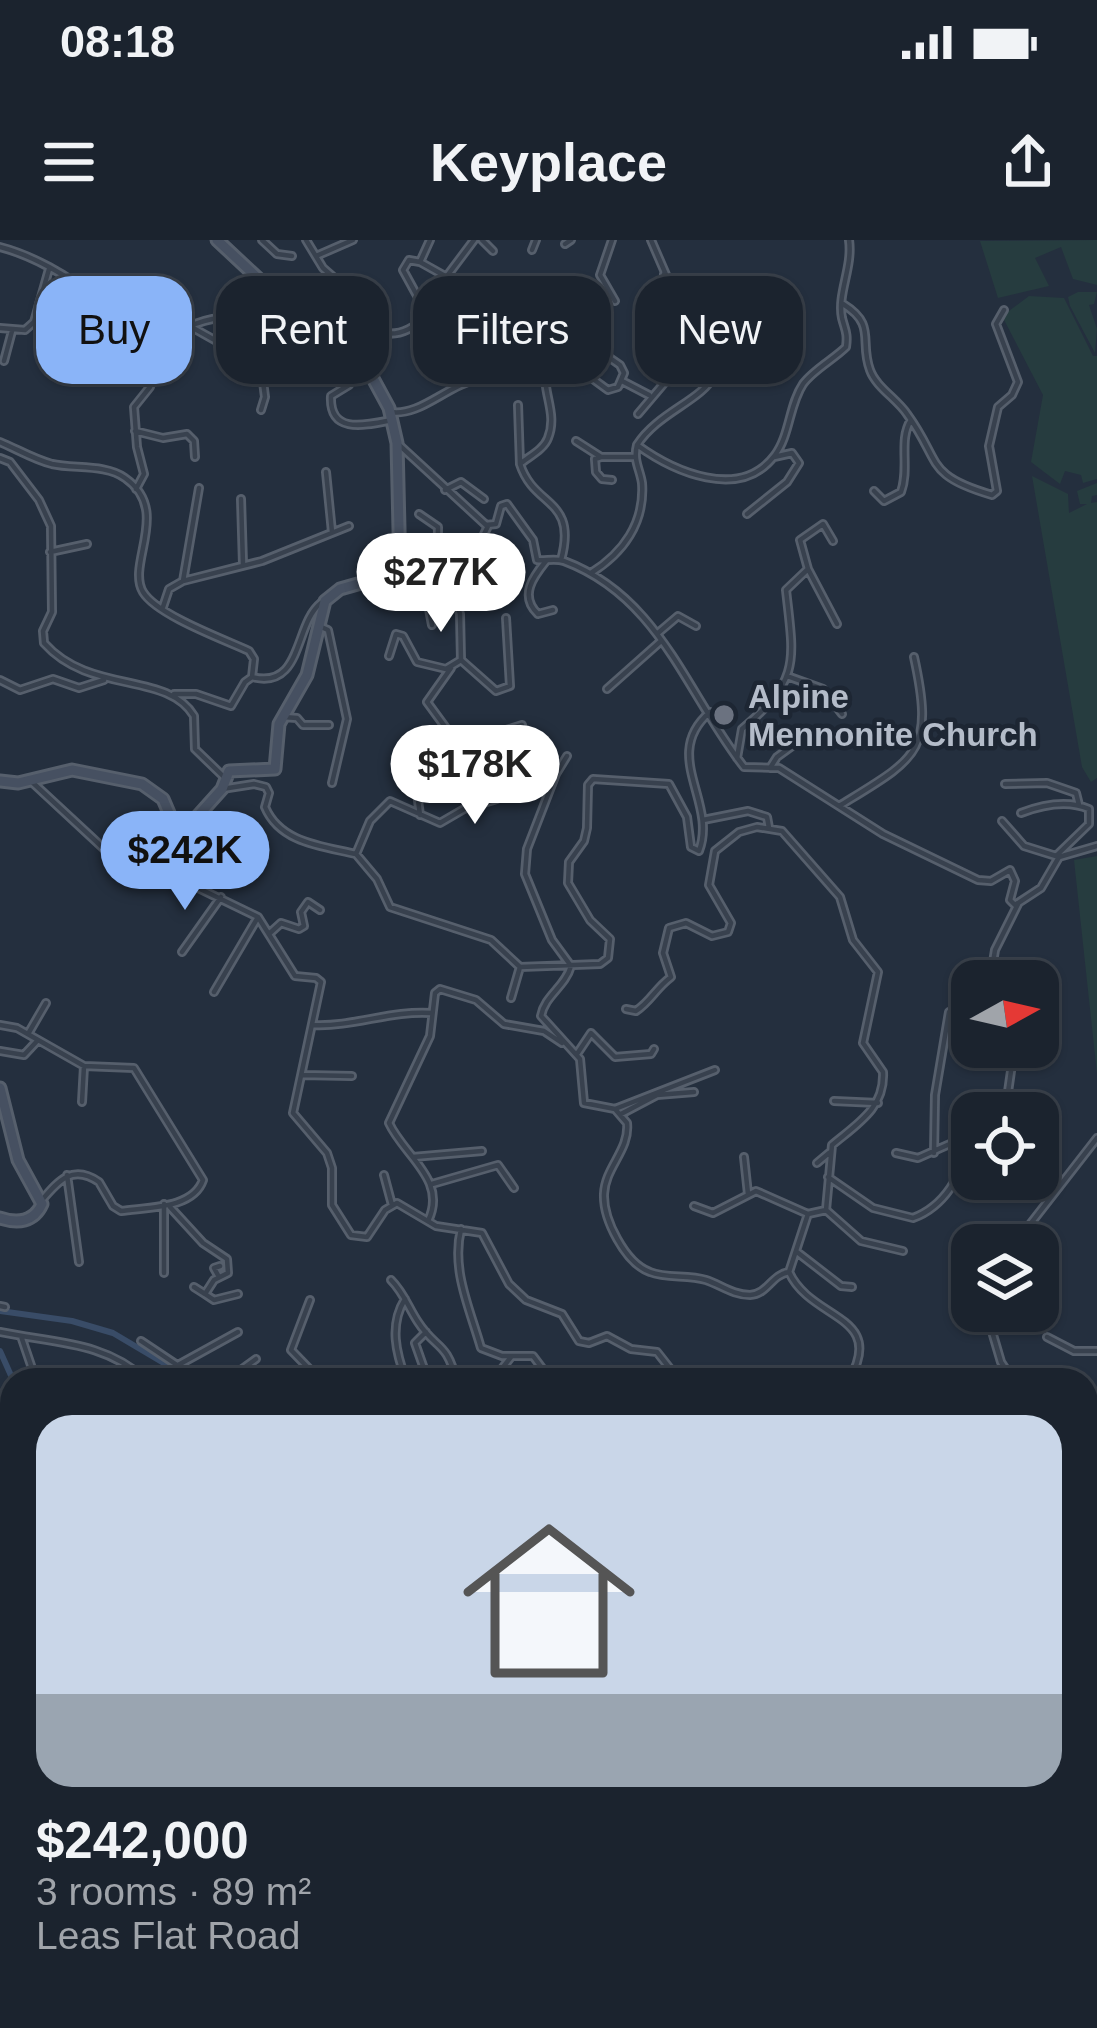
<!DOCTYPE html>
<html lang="en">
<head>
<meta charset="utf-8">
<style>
	body { margin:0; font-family:Helvetica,sans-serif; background:#242b36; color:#f1f3f6; height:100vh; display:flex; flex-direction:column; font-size:45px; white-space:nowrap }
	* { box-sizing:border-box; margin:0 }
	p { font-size:39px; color:#a0a4aa }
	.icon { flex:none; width:66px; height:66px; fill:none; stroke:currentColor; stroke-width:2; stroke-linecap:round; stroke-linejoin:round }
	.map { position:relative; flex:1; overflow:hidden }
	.details { position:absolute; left:0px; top:1128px; width:1098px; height:660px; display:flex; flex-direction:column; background:#1b232e; border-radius:36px 36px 0 0; box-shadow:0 3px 9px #0004,0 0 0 3px #39404a }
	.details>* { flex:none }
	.guide { position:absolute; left:36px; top:36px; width:1026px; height:108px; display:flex; gap:24px }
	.needle { width:78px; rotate:82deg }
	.buttons { position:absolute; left:951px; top:720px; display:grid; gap:24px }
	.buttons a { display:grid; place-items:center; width:108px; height:108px; border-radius:24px; background:#1b232e; box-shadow:0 3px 9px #0004,0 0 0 3px #39404a; font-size:60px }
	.price { position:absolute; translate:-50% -102px; padding:0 27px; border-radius:42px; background:#fff; color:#222; font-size:39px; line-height:78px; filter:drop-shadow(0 3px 6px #0008) }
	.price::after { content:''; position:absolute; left:50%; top:72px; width:36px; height:27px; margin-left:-18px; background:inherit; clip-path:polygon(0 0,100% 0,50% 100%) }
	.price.current { background:#8ab4f8; color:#111 }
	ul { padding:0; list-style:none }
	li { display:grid; align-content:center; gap:24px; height:636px; padding:0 36px }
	li span { display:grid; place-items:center; height:372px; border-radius:36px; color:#555 }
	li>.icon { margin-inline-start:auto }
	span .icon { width:216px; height:216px; fill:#fffc; stroke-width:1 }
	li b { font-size:51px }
	.pill { padding:0 42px; border-radius:36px; background:#1b232e; box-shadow:0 3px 9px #0004,0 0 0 3px #39404a; font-size:42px; line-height:108px }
	.pill.current { background:#8ab4f8; color:#111 }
	.status { display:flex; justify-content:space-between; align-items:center; height:84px; padding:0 60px; background:#1b232e; direction:ltr }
	.status svg { height:33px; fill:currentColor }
	header { display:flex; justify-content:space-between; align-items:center; height:156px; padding:0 36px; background:#1b232e; font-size:54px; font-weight:700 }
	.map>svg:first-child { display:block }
</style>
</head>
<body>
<div class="status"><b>08:18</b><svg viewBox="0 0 49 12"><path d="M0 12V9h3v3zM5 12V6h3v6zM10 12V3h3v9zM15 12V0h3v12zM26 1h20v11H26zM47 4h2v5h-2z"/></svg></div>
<header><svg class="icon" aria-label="menu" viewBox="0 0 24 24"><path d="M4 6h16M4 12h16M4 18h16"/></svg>Keyplace<svg class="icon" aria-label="share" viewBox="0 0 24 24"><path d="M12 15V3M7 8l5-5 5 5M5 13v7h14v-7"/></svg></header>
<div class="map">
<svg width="1097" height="1788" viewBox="0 0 1097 1788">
	<rect width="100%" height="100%" fill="#242f3e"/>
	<path fill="#263c3f" d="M 1097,0 L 1097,45 L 1073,39 L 1061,7 L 1035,18 L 1049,46 L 998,58 L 980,1 Z
		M 1078,52 L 1097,52 L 1094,64 L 1089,65 L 1097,89 L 1095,113 L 1070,66 L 1068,57 Z
		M 1029,56 L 1064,58 L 1093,116 L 1097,116 L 1097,239 L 1083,243 L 1081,235 L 1065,231 L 1060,244 L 1031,222 L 1043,155 L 1002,76 Z
		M 1032,236 L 1068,254 L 1069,273 L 1087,264 L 1080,264 L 1077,251 L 1097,243 L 1097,255 L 1092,256 L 1091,263 L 1097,262 L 1097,538 L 1091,542 L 1082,527 Z
		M 1097,616 L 1097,834 L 1074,620 Z"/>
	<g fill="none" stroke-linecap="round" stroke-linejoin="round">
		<path stroke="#394c67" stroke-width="6" d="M 0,1071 L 72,1081 L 113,1093 L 167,1125
			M 0,1111 L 13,1140
			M 172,1132 L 180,1140"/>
		<defs>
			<path id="minor" d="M 262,0 L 277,14 L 292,16
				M 306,0 L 323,28 L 339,42
				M 482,0 L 493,11
				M 612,0 L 600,35 L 615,61
				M 565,4 L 571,0
				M 0,7 C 31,15 70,36 94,58 C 118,79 132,101 166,102 C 216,59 264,82 320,99
				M 532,10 L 536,0
				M 316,16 L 353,0
				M 420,22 L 430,0
				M 447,36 L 474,0
				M 275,48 L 286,48 L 320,68 L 335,63
				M 843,64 C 877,85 859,101 870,130 C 876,147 897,159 907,174 C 942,222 924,235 992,255 L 997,251 L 989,206 L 998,167 L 1012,155 L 1018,142 L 996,84 L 1004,70
				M 654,68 L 662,65 L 664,34
				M 86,83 L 103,68
				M 186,84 L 261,126 L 265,157 L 261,170
				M 0,88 L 25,90 L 34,82 L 49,29
				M 331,98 L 344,93 L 355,73 L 342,47 L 344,41 C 363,50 363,77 384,93 C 400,96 419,87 426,72 L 403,30 L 409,20 L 420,22 L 463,46 L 480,40 L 508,40 L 515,48
				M 556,112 L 608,150 L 618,147 L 624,133 L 620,125 L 574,93 C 519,133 563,161 548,198 C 544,209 530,216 520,224 C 534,268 578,258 561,320
				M 4,121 L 12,91
				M 142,131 L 163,103
				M 622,141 L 649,155
				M 349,145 L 331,156 C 329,195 366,185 392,180
				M 518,165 L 520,224
				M 390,172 C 421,177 447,144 482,138
				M 638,174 L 677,128
				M 135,191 L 163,198 L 187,194 L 194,201 L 195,217
				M 576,201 L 601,217 L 634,217
				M 0,202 C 17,209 33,219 52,224 C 74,229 106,224 125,238 C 172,271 126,323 143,352 C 157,375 223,399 249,411 L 254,419 L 252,437
				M 397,203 L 486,285 L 496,284 L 501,266 L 507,264 L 533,300 L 537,320 C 545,321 556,318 564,321 C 660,357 686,453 744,527 L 779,528 L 883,594 L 978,640 L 991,641 L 1010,630 L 1015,641 L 1010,660 L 1015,665 L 1041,648 L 1059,617 L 1097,606
				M 637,205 C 658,172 702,161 715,134 L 711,108 L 683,74 L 651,0
				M 601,217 L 595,219 L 596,232 L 602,239 L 612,240
				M 0,218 L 10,222 L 39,260 L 51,286 L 52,372 L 43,391 L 44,403 C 90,455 167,431 194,476 L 195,509 L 225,538
				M 326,232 L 332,292
				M 136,249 L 144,234 L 137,207 L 134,167 L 150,147
				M 445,250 L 461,242 L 484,259
				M 874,251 L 884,261 L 901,252 C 910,228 898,200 911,180
				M 241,259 L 243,324
				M 419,274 L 438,287 L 437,348
				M 747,274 L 787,242 L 799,223 L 792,213 L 774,217
				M 833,301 L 823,284 L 800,300 L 808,329 L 837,384
				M 476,311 L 488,286
				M 50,312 L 87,304
				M 546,321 C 533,337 519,356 538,374 L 553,370
				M 591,333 C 623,313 645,283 642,243 C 640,229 633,221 637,205 C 673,231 740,262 775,215 C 790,195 789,165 803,144 C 813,130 834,119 846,107 C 848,93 845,90 842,78 C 837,54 853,27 849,0
				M 398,336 L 412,344 L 454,353 L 460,374 L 461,420 L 496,451 L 510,446 L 506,378
				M 183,341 L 199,248
				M 425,348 L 432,385
				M 163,367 L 169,349 L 183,341 L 262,321 L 349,286
				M 319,386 L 328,390 L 347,479 L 332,543
				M 658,393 L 678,376 L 696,386
				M 389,416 L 396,394 L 403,396 L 417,422 L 446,429 L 461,420
				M 787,436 L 823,449 L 842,474
				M 252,437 C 303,450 294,384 321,363
				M 0,440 L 20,450 L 53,439 L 79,448 L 104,440
				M 607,449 L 661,401
				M 174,454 L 196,454 L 231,466 L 245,442 L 252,437
				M 283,477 L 297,478 L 303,485 L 329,485
				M 446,488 L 427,462 L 451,428
				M 567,516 L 556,534 L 527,609 L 525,634 L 552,700 L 571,726 C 565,747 545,755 541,776 L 580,819 L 584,863 L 615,869 L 627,883 C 630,910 605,927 604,954 C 603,979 625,1023 650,1032 C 667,1039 688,1034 706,1040 C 721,1045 733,1055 750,1055 C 768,1054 771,1035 789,1032
				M 737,518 L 742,489 C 801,439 794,422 786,350 L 808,329
				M 413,524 L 420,575
				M 770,528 L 777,517 L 806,496
				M 32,542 L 129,632 L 194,646 L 258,677 L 295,736 L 316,738 L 321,742 L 293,873 L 327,913 L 332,928 L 332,965 L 351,995 L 367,997 L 385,970 L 397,963 L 436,986 L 482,993 L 509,1044 L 526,1060 L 562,1074 L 579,1101 L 589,1103 L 607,1096 L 631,1109 L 657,1112 L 679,1140
				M 1005,544 L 1047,543 L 1076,553 L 1079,565
				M 222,549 L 254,544 L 266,547 L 269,553 L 265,567 C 280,603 322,606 356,614 L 377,639 L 390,667 L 491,700 L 520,727 L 600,724 L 608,718 L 610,699 L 590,680 L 568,643 L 569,622 L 584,601 L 587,588 L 588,545 L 593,539 L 669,544 L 687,577 L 691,607 L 699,611 C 718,562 660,515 710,472
				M 839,566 C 917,518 935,513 914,417
				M 1021,573 C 1042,565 1068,560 1089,569 L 1089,584 L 1056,616
				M 703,580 L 748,571 L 767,577 L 769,588
				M 1002,581 L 1024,606 L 1056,616
				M 356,614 L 370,581 L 390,561 L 440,583 L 464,569 L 497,559 L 515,535 L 509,516 L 525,509 L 506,490 L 522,485
				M 270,693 L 281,683 L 299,689 L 304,686 L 301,672 L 308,662 L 320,670
				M 182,712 L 221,657
				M 990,741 L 995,710 L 1018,664
				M 214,752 L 258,677
				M 511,758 L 520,727
				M 626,769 L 636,771 C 651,761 655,749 671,737 L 663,713 L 669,688 L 686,683 L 712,696 L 728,692 L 731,683 L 709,645 L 715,611 L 739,592 L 757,587 L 782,591 L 840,657 L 853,700 L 878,732 L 863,803 L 883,832 C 885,868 857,884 832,905 L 826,970 L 808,974 L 756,951 L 713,973 L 694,966
				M 0,785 L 17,788 L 84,826 L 134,828 L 203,940 C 193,969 148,967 121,971 L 113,966 L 99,942 C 73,924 59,940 42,960
				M 313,785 C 354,787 391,770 432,773
				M 28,794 L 46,763
				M 0,811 L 24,815 L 38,800
				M 577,814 L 591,793 L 615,817 L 651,814 L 654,809
				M 986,819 L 1007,819 L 1012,824 L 1008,852 L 997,873
				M 302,835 L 352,836
				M 834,861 L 878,863
				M 82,862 L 84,826
				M 615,869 L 715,830
				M 621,874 L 657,855 L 694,852
				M 934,913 L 935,855 L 949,772
				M 413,917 L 482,911
				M 744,917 L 748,954
				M 817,923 L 829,913
				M 67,935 L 79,1022
				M 384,935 L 392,965
				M 828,937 L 873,968 L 913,978 C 946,966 960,935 971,904 L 961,899 L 918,918 L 896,913
				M 432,944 L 498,925 L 514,948
				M 164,964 L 164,1033
				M 170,967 L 203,1003 L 227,1019 L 228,1033 L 214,1040 L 205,1054 L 194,1047
				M 826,970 L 861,1001 L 903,1011
				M 808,974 L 789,1032 C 811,1081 887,1074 849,1140
				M 428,981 C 448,940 404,916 389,883 L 430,796 L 435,753 L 440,749 L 476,760 L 504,784 L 544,791 L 562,803
				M 461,989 C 451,1030 470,1069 481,1108 L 502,1116 L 533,1116 L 551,1140
				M 1014,1005 L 1097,898
				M 797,1012 L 841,1046 L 852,1047
				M 219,1037 L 214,1028 L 220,1026
				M 391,1040 C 404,1053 408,1067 418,1082 C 436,1110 447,1101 456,1140
				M 205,1054 L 214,1060 L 238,1054
				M 405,1059 C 389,1085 396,1113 406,1140
				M 310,1060 L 291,1110 L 320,1140
				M 0,1066 L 5,1067
				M 986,1071 L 1001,1122 L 1013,1140
				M 0,1092 C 52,1103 105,1101 146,1140
				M 426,1092 L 415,1103 L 428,1140
				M 21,1096 L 36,1140
				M 1047,1097 L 1074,1111 L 1097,1111
				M 141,1101 L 177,1125
				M 151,1140 L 238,1092
				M 227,1140 L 256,1119
				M 493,1140 L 511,1117
				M 0,1219 L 12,1212
				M 1086,1225 L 1097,1235
				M 0,1284 L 12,1277
				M 1086,1342 L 1097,1360
				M 0,1403 L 12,1439
				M 1086,1416 L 1097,1390
				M 0,1526 L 12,1521
				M 1086,1554 L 1097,1564
				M 0,1596 L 12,1621
				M 0,1653 L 12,1646
				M 1086,1680 L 1097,1688
				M 0,1718 L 12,1735
				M 1086,1721 L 1090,1726 L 1097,1725
				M 51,1776 L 65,1788
				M 131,1776 L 145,1788
				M 216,1776 L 225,1788
				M 285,1776 L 296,1788
				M 361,1776 L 369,1788
				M 462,1776 L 462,1788
				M 534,1776 L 561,1788
				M 64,1788 L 74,1776
				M 332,1788 L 347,1776
				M 700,1788 L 721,1776
				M 812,1788 L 815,1776
				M 1076,1788 L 1097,1773"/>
			<path id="secondary" d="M 0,541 L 18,543 L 72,530 L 142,544 L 163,559 L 175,587 L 187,588 L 222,549 L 229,531 L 275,529 L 279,484 L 307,435 L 325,361 L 340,349 L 400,332 L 397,203 L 389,168 L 363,120 L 350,109 L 324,100 L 217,0
				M 0,848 L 18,920 L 42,964 C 34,982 18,984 0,978"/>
		</defs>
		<use href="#minor" stroke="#565f6c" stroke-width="10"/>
		<use href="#secondary" stroke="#565f6c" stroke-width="15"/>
		<use href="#minor" stroke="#38414e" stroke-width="4.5"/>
		<use href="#secondary" stroke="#465061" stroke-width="9"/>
	</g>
	<circle fill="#6b7280" stroke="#1d2633" stroke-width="4.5" cx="724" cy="475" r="12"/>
	<g text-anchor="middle" stroke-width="9" stroke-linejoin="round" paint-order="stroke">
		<g font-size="33" font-weight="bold" fill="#b4bcc9" stroke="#1d2633" text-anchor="start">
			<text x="748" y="468">Alpine<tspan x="748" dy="38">Mennonite Church</tspan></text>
		</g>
	</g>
</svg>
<div class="buttons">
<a><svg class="needle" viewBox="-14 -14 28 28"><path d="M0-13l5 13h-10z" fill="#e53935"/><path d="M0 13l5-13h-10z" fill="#a0a4aa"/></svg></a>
<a><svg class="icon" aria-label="locate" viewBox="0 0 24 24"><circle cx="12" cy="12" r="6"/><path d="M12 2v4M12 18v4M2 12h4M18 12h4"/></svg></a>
<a><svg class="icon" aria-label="layers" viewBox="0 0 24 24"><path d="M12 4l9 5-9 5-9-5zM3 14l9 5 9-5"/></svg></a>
</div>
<b class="price" style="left:441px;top:395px">$277K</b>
<b class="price" style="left:475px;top:587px">$178K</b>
<b class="price current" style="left:185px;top:673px">$242K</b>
<div class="guide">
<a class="pill current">Buy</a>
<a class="pill">Rent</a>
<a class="pill">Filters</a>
<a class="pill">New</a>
</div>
<section class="details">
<ul>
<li><span style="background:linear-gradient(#c9d6e8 75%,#9aa5b1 0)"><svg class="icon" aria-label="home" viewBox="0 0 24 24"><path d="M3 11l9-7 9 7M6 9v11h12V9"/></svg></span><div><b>$242,000</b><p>3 rooms · 89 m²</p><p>Leas Flat Road</p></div></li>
</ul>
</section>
</div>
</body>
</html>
